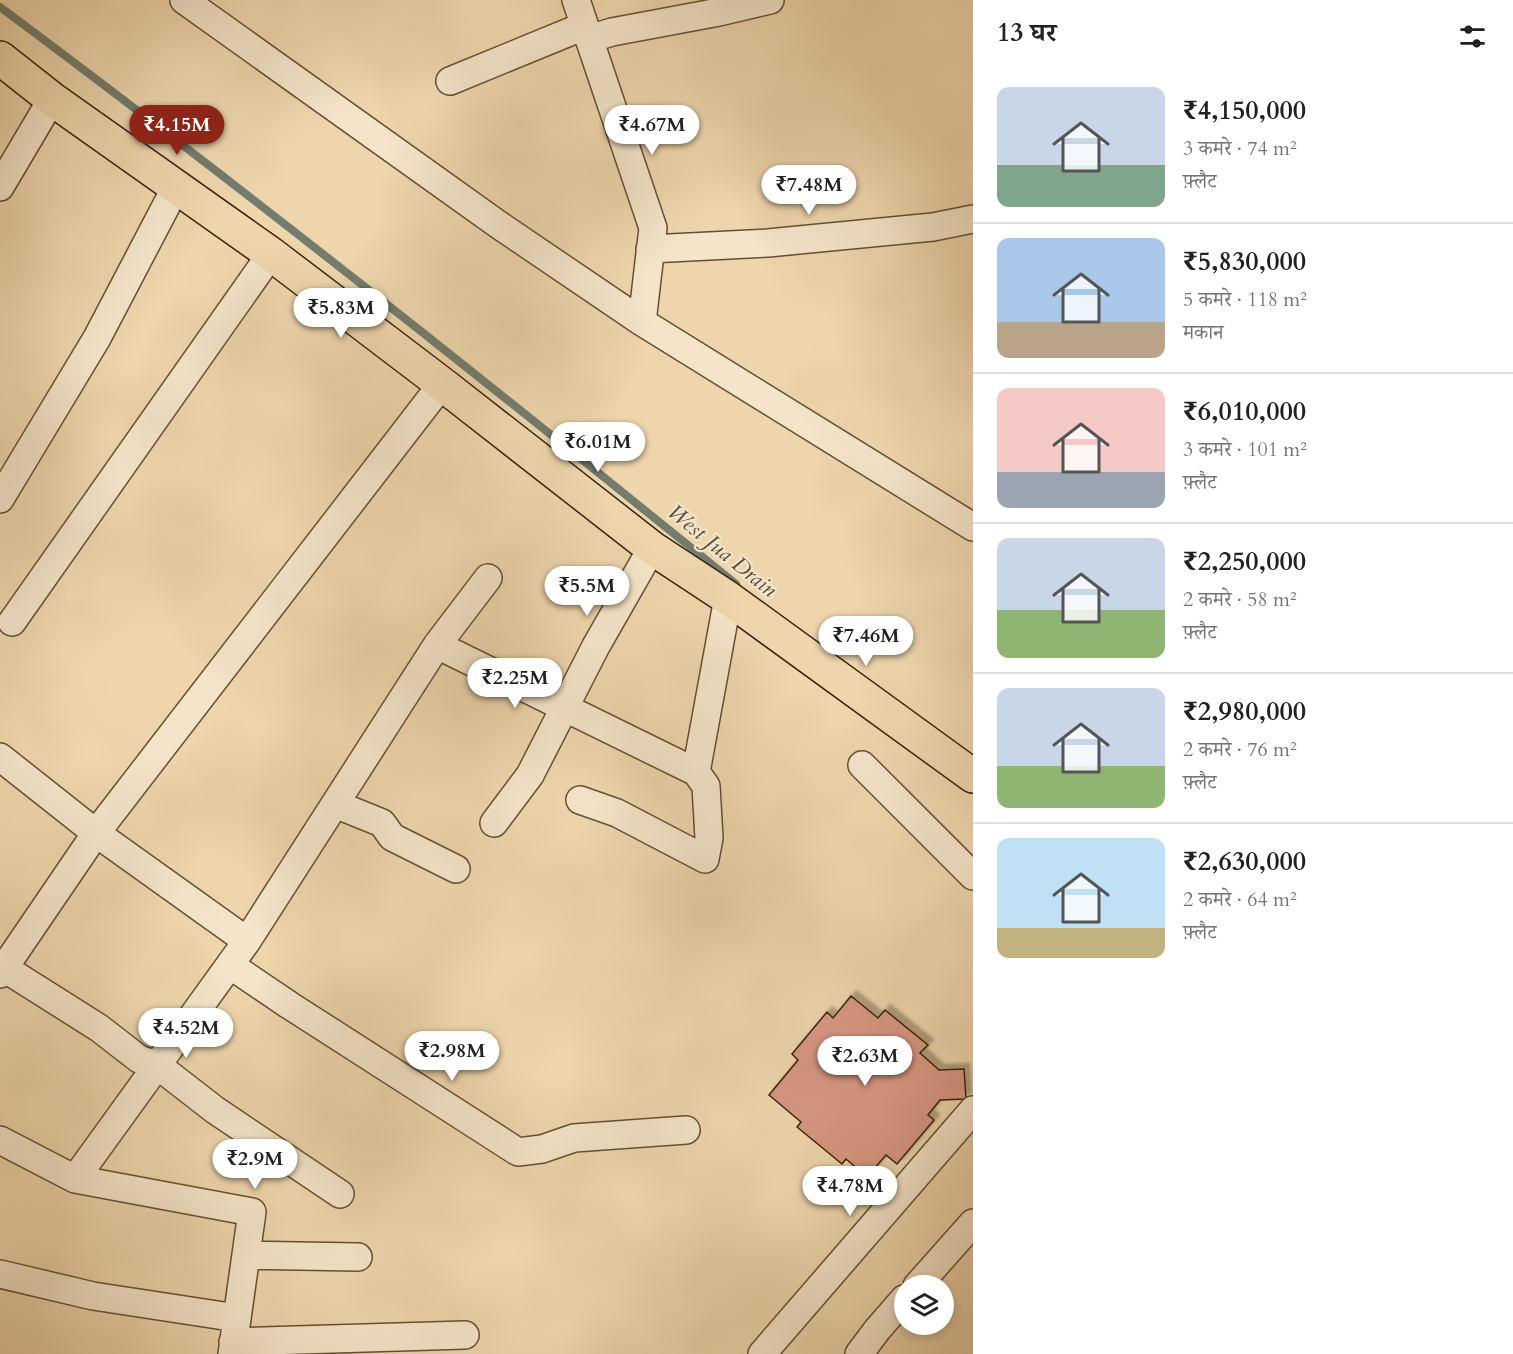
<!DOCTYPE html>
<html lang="hi">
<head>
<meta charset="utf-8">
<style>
	body { margin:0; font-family:Cardo,"Noto Serif Devanagari",serif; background:#f2f2f2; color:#202124; height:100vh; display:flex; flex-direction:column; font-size:22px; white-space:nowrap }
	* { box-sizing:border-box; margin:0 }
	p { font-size:20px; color:#757577 }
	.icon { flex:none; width:33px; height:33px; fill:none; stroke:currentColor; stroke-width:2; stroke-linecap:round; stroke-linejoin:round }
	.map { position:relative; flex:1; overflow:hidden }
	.sheet { display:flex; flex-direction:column; background:#fff; width:540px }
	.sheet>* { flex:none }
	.fabs { position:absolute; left:894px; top:1275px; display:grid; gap:12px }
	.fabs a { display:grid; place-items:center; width:60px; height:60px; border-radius:50%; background:#fff; box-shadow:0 3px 9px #0003; font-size:30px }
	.price { position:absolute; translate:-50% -51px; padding:0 14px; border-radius:21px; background:#fff; color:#222; font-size:20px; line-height:39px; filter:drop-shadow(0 2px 3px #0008) }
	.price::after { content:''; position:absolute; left:50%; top:36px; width:18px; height:14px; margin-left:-9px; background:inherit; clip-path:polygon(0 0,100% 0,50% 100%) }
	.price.active { background:#8f2418; color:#fff }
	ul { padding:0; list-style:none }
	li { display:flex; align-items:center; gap:18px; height:150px; padding:0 24px }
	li+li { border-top:2px solid #e0e0e0 }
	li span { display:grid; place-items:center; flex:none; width:168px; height:120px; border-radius:12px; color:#555 }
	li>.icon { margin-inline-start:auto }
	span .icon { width:72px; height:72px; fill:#fffc; stroke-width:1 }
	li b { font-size:26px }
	h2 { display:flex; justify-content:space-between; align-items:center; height:72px; padding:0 24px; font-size:26px }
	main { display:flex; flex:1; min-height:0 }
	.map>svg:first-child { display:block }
</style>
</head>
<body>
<main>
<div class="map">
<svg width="973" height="1354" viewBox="0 0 973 1354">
	<defs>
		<filter id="shadow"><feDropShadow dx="5.5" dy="-5.5" stdDeviation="1.5" flood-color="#0004"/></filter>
	</defs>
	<rect width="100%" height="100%" fill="#eed5ac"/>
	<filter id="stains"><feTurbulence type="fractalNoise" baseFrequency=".00333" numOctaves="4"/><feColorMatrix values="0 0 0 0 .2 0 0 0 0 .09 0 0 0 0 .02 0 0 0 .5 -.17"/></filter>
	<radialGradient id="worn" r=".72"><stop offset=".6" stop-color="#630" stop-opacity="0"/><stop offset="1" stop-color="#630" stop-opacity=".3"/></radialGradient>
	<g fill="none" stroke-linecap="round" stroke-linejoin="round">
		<path stroke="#737c6d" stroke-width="8" d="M 0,7 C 250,193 494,388 736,584"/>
	</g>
	<path fill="#d79783" stroke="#372209" stroke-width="1.5" filter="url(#shadow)" d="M 851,996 L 878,1018 L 885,1010 L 928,1045 L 920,1053 L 939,1070 L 964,1069 L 966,1099 L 940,1100 L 928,1115 L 934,1120 L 897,1164 L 886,1155 L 867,1177 L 846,1159 L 842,1164 L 797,1127 L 801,1122 L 769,1095 L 798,1060 L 792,1054 L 827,1012 L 833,1018 Z"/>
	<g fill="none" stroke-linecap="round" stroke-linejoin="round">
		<defs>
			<path id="minor" d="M 184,0 L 499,225 L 642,322 L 973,527
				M 576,0 L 653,228 L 642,322
				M 589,39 L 612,32 L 719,12 L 770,0
				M 450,81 L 584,26
				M 0,187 L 52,99
				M 650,249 L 768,243 L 933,227 L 973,219
				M 0,499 L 97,338 L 176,187
				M 12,622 L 271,254
				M 437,645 L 488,578
				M 0,757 L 96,833 L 247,941
				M 862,765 L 973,876
				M 580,800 L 617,813 L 705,859 L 709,838 L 706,786 L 696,772
				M 335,804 L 382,823 L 392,837 L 456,869
				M 494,823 L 530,775 L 596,646 L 652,548
				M 230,965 L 289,1005 L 518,1152 L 542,1149 L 574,1138 L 686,1130
				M 4,968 L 99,1028 L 139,1059 L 157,1065 L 215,1110 L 340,1194
				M 0,974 L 96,833 L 442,384
				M 0,1140 L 75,1179 L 252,1212 L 232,1354
				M 75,1179 L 247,941 L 437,645 L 696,772 L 728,598
				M 246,1255 L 358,1257
				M 0,1274 L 93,1296 L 237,1318
				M 917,1286 L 973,1223
				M 233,1342 L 465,1335
				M 762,1354 L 973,1110
				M 859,1354 L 877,1330 L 904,1299"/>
			<path id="major" d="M 0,58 L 52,99 L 271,254 L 442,384 L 652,548 L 728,598 L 973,776"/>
		</defs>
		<use href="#minor" stroke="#654f32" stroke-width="30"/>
		<use href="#major" stroke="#372209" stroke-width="36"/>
		<use href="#minor" stroke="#f4e4c9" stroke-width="27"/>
		<use href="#major" stroke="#eed5ac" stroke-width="33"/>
	</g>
	<g text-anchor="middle" stroke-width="4.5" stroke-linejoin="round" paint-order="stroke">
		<g font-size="22" font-style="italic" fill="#554f3b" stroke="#f4e4c9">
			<text transform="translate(723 550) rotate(39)" y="8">West Jua Drain</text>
		</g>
	</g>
	<rect width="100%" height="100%" filter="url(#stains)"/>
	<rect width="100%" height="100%" fill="url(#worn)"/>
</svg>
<div class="fabs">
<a><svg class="icon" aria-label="layers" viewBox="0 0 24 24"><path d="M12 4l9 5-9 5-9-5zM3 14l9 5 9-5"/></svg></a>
</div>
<b class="price active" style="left:177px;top:156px">₹4.15M</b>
<b class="price" style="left:652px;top:156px">₹4.67M</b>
<b class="price" style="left:809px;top:216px">₹7.48M</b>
<b class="price" style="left:341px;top:339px">₹5.83M</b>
<b class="price" style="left:598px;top:473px">₹6.01M</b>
<b class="price" style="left:587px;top:617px">₹5.5M</b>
<b class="price" style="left:866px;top:667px">₹7.46M</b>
<b class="price" style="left:515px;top:709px">₹2.25M</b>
<b class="price" style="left:186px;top:1059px">₹4.52M</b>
<b class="price" style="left:452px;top:1082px">₹2.98M</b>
<b class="price" style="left:865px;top:1087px">₹2.63M</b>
<b class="price" style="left:255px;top:1190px">₹2.9M</b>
<b class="price" style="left:850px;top:1217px">₹4.78M</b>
</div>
<section class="sheet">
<h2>13 घर<svg class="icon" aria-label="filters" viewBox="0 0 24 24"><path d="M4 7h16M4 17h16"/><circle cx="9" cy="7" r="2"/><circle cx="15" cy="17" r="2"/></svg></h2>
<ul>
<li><span style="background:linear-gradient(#c9d6e8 65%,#7fa58c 0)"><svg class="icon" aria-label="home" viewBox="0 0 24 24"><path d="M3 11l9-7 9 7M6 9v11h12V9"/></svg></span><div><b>₹4,150,000</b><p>3 कमरे · 74 m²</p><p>फ़्लैट</p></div></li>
<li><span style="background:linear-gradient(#a9c7e8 70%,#b9a48a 0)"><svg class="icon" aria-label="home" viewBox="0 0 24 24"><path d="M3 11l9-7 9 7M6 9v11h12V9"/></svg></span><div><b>₹5,830,000</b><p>5 कमरे · 118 m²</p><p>मकान</p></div></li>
<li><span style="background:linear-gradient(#f6c9c9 70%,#9aa5b1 0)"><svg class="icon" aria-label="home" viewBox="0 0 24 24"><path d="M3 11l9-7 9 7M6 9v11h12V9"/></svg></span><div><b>₹6,010,000</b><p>3 कमरे · 101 m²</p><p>फ़्लैट</p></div></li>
<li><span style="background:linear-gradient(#c9d6e8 60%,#8fb573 0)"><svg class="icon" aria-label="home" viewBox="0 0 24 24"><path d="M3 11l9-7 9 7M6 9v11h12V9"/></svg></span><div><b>₹2,250,000</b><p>2 कमरे · 58 m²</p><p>फ़्लैट</p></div></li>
<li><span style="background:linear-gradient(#c9d6e8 65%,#8fb573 0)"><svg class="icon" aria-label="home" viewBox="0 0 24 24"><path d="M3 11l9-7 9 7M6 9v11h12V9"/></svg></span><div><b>₹2,980,000</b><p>2 कमरे · 76 m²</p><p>फ़्लैट</p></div></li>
<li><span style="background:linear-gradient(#bfe0f5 75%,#c2b280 0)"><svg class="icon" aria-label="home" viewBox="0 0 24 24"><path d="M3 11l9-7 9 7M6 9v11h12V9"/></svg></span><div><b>₹2,630,000</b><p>2 कमरे · 64 m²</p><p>फ़्लैट</p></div></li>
</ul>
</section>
</main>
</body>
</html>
